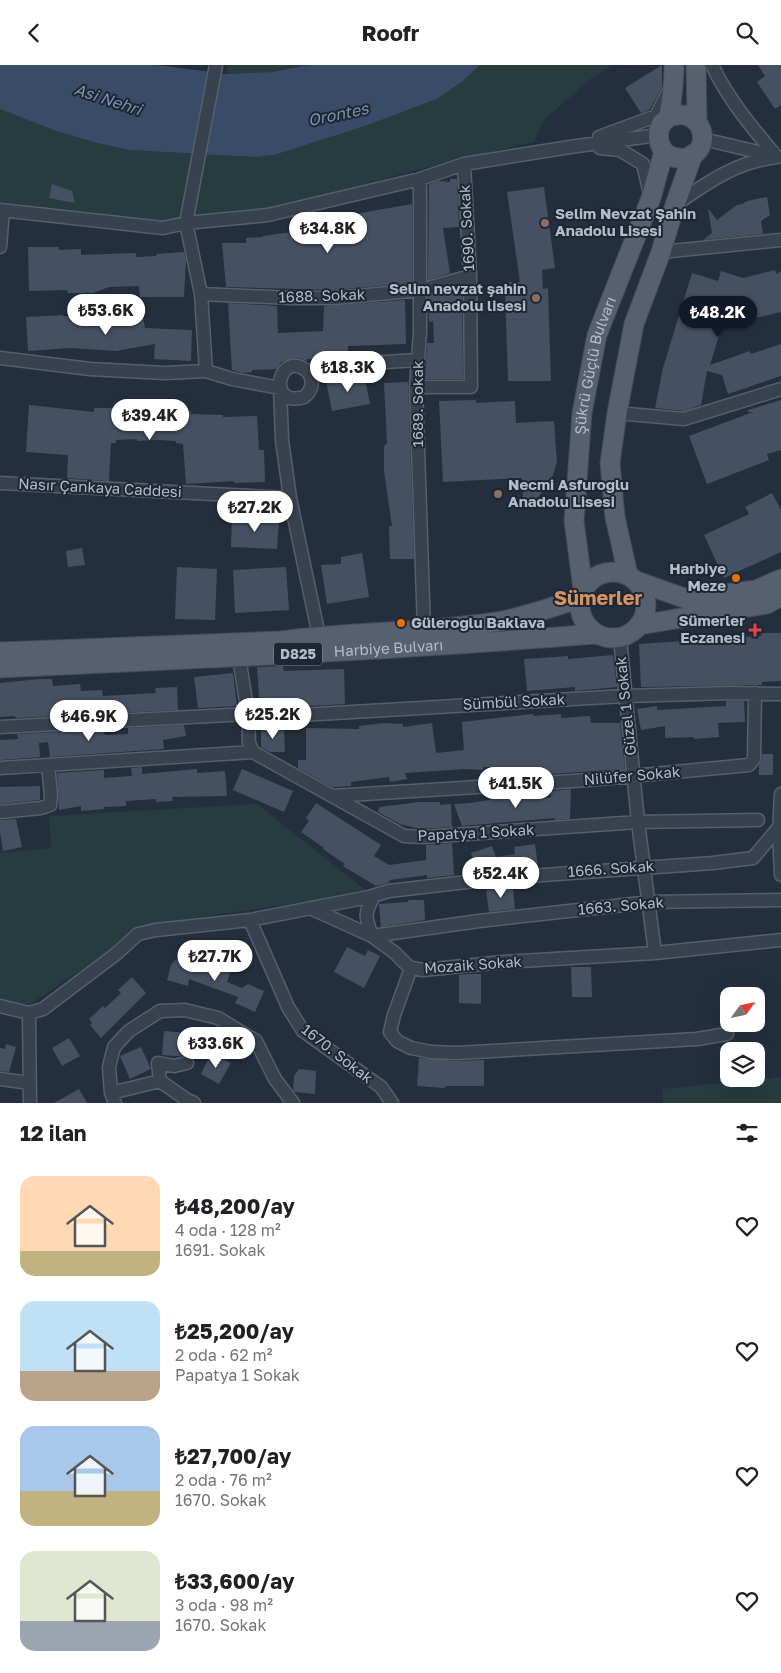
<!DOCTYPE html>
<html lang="tr">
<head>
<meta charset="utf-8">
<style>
	body { margin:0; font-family:"Golos Text",sans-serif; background:#f2f2f2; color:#202124; height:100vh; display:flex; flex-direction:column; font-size:19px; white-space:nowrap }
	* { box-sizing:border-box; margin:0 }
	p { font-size:16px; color:#757577 }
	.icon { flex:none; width:28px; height:28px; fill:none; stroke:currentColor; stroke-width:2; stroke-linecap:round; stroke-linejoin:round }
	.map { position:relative; height:1038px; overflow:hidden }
	.panel { display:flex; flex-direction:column; background:#fff; flex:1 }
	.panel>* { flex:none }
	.needle { width:32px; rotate:57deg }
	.controls { position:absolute; left:720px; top:922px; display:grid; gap:10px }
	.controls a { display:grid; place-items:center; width:45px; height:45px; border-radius:10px; background:#fff; box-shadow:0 5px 20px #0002; font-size:25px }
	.price { position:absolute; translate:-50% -42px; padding:0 11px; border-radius:18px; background:#fff; color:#222; font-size:16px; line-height:32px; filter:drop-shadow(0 1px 2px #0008) }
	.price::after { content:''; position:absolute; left:50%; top:30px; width:15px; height:11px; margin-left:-8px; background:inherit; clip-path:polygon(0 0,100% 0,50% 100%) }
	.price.current { background:#111827; color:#fff }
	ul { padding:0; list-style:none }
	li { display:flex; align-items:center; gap:15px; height:125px; padding:0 20px }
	li span { display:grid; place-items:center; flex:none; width:140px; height:100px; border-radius:15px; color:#555 }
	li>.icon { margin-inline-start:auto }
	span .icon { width:60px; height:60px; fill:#fffc; stroke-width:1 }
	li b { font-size:21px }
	h2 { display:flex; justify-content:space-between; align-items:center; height:60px; padding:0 20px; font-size:21px }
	header { display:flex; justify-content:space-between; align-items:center; height:65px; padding:0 20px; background:#fff; font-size:22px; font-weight:700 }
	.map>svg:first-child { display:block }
</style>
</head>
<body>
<header><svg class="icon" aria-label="back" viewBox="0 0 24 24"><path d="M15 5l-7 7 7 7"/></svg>Roofr<svg class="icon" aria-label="search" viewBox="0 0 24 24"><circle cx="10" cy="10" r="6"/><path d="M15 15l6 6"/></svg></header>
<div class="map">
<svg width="781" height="1038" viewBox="0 0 781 1038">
	<rect width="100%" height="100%" fill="#242f3e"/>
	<path fill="#263c3f" d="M 228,0 L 308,0 L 273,7 L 226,9 Z
		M 480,0 L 613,0 L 593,12 L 544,55 L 534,77 L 463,93 L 289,139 L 163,163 L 0,144 L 0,44 L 56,66 L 97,78 L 130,85 L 255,92 L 274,90 L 365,61 L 437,34 L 463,16 Z
		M 257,739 L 369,828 L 186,854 L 138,866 L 31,939 L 0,938 L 0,788 L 51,783 L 49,751 Z
		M 781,1012 L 781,1038 L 663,1038 L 662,1024 Z"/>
	<path fill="#394c67" d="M 0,0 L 157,0 L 226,9 L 273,7 L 308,0 L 480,0 L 463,16 L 437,34 L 365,61 L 274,90 L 255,92 L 130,85 L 97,78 L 56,66 L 0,44 Z"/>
	<path fill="#455162" d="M 662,0 L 662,22 L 651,42 L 649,45 L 641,48 L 625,23 Z
		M 758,0 L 781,0 L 781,40 L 775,44 L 757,17 L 765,11 Z
		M 450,114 L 457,114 L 459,162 L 443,163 L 450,208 L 428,215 L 429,119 L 438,116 L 450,117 Z
		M 52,119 L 72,126 L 75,138 L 49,133 Z
		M 544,122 L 555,203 L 542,205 L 543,224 L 548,223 L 551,316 L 508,316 L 505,225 L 510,225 L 509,217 L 520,217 L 507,127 Z
		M 767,132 L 770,150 L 761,156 L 763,169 L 703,175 L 712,168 L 708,143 L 717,155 L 737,140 L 742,139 L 747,136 Z
		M 412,139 L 412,218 L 335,225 L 226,222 L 222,178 L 246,178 L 246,173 L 263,172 L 263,171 L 291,167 L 290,163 L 327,157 L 326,154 Z
		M 28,182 L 59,182 L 59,185 L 81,184 L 81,190 L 136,188 L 136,192 L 157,191 L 156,189 L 184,187 L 186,195 L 184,232 L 140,232 L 139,221 L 109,222 L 93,228 L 68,228 L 67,225 L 29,226 Z
		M 775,205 L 776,209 L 781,206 L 781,247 L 722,261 L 710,300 L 750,286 L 751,289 L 781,279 L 781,311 L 728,329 L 722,310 L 707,306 L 701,340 L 684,346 L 655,343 L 663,303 L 692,208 L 718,216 L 721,206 L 743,213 Z
		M 462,222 L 463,314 L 425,314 L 427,278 L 434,278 L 433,256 L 429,257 L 428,231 Z
		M 405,235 L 406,279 L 348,281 L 348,292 L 330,295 L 307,294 L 307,296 L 299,293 L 290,294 L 281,297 L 276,304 L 252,305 L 252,307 L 242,308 L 232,305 L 228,238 L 277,241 L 278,268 L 323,266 L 324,241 Z
		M 63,250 L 63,251 L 104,252 L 104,259 L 143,252 L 145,263 L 192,265 L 191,296 L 154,294 L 155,279 L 116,286 L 70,283 L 28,286 L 26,252 Z
		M 364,309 L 370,339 L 332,346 L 326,316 Z
		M 408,317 L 414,494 L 390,494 L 389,461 L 392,461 L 384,406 L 384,381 L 387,378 L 384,318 Z
		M 476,335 L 476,338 L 515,336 L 516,358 L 554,356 L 557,397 L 550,419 L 537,433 L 531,436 L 523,436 L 522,413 L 443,417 L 439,336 Z
		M 781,335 L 781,385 L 767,389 L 769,395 L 707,419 L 689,371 L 753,347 L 748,347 L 748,345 Z
		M 29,340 L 94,347 L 94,343 L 115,343 L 115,344 L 134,343 L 134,345 L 154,344 L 154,342 L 191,346 L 191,349 L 223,350 L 223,352 L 257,351 L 259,385 L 264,385 L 265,417 L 234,418 L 234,416 L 186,419 L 183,379 L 176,378 L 176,376 L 159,375 L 137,376 L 137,374 L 116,375 L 116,378 L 111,378 L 109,416 L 67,413 L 68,390 L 26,387 Z
		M 772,428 L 781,445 L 781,487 L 724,513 L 704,470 L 749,449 L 745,442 Z
		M 232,453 L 279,455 L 277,484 L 231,482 Z
		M 82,483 L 85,500 L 68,502 L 66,486 Z
		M 362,488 L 369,532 L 327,539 L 321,500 L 341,499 L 341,492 Z
		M 177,502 L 217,504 L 215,555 L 175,554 Z
		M 286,502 L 289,545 L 235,548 L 233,505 Z
		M 761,568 L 781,568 L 781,616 L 762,617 L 762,620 L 641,622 L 639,579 L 761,571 Z
		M 613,590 L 617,622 L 575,626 L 575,622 L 527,626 L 524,594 L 568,591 L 568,594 Z
		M 283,601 L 284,606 L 344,604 L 345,639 L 260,644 L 257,602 Z
		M 233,608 L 237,641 L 198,643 L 194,612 Z
		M 39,614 L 52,614 L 53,621 L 80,619 L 81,626 L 102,625 L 103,631 L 156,628 L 155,623 L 177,622 L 178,645 L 16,653 L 15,651 L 0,652 L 0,618 Z
		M 726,636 L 744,636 L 745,657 L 718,658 L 719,672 L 694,674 L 694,672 L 665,673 L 665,661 L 641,665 L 637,644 L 657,641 L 657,645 L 726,641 Z
		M 533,649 L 533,651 L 561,649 L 561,653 L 590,651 L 591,658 L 620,658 L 625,704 L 548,709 L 548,707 L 519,711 L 517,702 L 483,702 L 483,705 L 465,704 L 405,708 L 407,714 L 390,717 L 389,712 L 351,717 L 351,721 L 336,722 L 332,722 L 298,703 L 298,695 L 306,695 L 306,663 L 359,664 L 359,661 L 384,658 L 403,659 L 403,662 L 432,658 L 436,688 L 464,685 L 462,657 Z
		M 184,660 L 186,671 L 163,675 L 164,684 L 50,692 L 48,677 L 39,678 L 40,692 L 0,695 L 0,675 L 18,674 L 17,669 L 104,665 L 105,670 L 128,669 L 128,663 Z
		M 261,663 L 284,663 L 285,687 L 270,687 L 261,682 Z
		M 762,689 L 773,689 L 773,710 L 759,710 L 759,701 L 762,695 Z
		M 142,702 L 142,709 L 197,704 L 197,708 L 225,706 L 227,731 L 172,732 L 173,736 L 156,737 L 156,734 L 126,736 L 126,741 L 104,742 L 104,744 L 81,746 L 81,741 L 59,745 L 57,708 L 104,705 L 104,713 L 132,711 L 131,703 Z
		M 242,704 L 293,726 L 284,747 L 233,725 Z
		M 40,721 L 40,735 L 0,739 L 0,722 Z
		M 571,724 L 570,754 L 555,755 L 555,753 L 462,761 L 454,739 L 471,738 L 515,730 L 516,735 L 551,732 L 551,726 Z
		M 419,737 L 440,737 L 440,740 L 451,739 L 452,762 L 420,764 L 400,759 L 378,747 L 379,742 Z
		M 316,738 L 381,780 L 374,791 L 389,800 L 426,795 L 426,780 L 452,778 L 454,810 L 427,813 L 427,810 L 390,815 L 388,818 L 376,821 L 343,801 L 345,799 L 323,784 L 324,783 L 301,767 L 309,756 L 306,753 Z
		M 16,754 L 22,782 L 3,786 L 0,767 L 0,755 Z
		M 535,779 L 538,802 L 513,804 L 512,796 L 478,808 L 471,788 L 492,781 L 496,792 L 515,789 L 514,782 Z
		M 513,822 L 515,844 L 489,847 L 486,825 Z
		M 408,835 L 424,835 L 425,855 L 381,862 L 379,839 L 408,837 Z
		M 347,882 L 365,891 L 368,885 L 380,891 L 364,923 L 334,907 Z
		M 176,894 L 209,903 L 215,899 L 231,905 L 227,917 L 242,923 L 248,919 L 264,926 L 255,947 L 235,938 L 238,932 L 189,914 L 188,921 L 167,915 L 171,900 Z
		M 571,902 L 591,902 L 592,932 L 572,932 Z
		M 469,909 L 481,909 L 481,939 L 459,938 L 459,910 Z
		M 132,912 L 146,928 L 101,973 L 90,960 L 92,958 L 89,954 L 103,941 L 105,943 L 121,928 L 118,925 Z
		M 164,966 L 188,968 L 187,979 L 193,979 L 192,992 L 162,990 Z
		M 69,973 L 80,991 L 62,1001 L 52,983 Z
		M 6,979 L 16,982 L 9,1007 L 0,1006 L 0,983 L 5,984 Z
		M 141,982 L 151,1004 L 130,1014 L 120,991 Z
		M 210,990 L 214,990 L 231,998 L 219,1019 L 201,1009 Z
		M 419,993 L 457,996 L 484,995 L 484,1021 L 445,1021 L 445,1023 L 417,1021 Z
		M 299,1004 L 316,1006 L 315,1029 L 295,1027 L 293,1025 L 294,1011 Z
		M 79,1024 L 87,1038 L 54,1038 Z"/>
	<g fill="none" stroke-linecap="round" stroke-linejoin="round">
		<defs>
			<path id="street" d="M 712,0 C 728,34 753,64 777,92
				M 599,72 L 656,51 L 668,27
				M 703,74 L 771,90
				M 600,83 L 620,85 L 643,99 L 650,129
				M 420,114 L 420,267 L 416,322 L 424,565
				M 675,140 C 708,117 736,97 777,92
				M 0,145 L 163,163 L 186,158 L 268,150 L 420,114 L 464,99 L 570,82 L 658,70
				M 0,182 L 3,146
				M 661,187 L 781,175
				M 201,229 L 291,233 L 335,233 L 421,225 L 470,211
				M 0,293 L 90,304 L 164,308 L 206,306 L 232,314 L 280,323 L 282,375 L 290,433 L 319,571
				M 206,306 L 201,229 L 186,158 L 216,0
				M 309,308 C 314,318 312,326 304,332 C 264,344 280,280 309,308 L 354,299 L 417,295
				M 416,322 L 471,322 L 470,211 L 464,99
				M 617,348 L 684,354 L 781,324
				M 0,418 L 290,433
				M 620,573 L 638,757 L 655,888
				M 239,592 L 248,649 L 249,678 L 253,687 L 404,771 L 423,772 L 638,757 L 758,755
				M 248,653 L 625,631 L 730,628 L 781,629
				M 0,662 L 248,649
				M 0,703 L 253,687
				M 781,729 L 779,768 L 781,810
				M 332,731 L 589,715 L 749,700 L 754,694 L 755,628
				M 0,747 L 41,743 L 50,740 L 51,731 L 48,700
				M 374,831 C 364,849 365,851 372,871 L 479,856 L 650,837 L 781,835
				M 310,843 L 372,871 L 395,888 L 407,900 L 411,903 L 423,905 L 503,897 L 655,888 L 781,875
				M 250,855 L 288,942 L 303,966 L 381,1022 L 392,1038
				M 411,903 L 394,950 L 390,967 L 397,976 L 411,983 L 432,987 L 457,988 L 697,974 L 727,969
				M 0,941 L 29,948 L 43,944 L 116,889 L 138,869 L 156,865 L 250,855 L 369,832 L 389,826 L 501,813 L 713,798 L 753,793 L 779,762
				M 29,948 L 30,1038
				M 0,1014 L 29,1018
				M 160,1016 L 158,998 L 174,1001 L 187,998
				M 111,1028 L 160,1016 L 187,1035 L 194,1038
				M 115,1038 L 111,1028 L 109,1002 L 114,982 L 129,966 L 160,946 L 185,945 L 218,953 L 256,976 L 275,1014 L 293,1038"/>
			<g id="primary">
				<path d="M 696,0 L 697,56"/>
				<path d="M 669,52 C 702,39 716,85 686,93 C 679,94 673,93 667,89 C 658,82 656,68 662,58 C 665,55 668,54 669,50 C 672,34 674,16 674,0"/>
				<circle cx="613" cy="540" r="33"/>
				<path d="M 628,510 L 615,452 L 610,398 L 617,348 L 634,259 L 661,187 L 675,140 L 693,89"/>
				<path d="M 636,516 L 687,534 L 756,525 L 781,514"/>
				<path id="s1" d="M 583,524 L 574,456 L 582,348 L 597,270 L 651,133 L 664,86"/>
				<path d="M 639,560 L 767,539 L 781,531"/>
				<path d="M 0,587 L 280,576 C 354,566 429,568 502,556 C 528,551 554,541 579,534"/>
				<path id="s2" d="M 0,603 C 199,594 397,585 595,569"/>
			</g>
		</defs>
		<use href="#street" stroke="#565f6c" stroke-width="15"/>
		<use href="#primary" stroke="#414a57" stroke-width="21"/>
		<use href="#street" stroke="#38414e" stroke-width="12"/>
		<use href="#primary" stroke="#56606e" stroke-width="19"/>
	</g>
	<g fill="#8d6e63" stroke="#1d2633" stroke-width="2">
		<circle cx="545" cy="158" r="5"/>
		<circle cx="536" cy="233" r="5"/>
		<circle cx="498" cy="429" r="5"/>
	</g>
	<g fill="#e8710a" stroke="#1d2633" stroke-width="2">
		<circle cx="736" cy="513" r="5"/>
		<circle cx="401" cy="558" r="5"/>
	</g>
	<path fill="#e0444e" stroke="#1d2633" stroke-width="2" d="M752.5 557.5h5v5h5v5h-5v5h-5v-5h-5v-5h5z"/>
	<g text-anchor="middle" stroke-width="4" stroke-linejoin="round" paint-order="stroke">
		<rect fill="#1d2633" stroke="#878f9c" stroke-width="1" x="274" y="577.5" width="48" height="23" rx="4"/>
		<g font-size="14" font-weight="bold" fill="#b4bcc9">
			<text x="298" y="594">D825</text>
		</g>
		<g font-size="15" font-weight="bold" fill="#b4bcc9" stroke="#1d2633" text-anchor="start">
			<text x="555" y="154">Selim Nevzat Şahin<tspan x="555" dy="17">Anadolu Lisesi</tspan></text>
			<text x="526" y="229" text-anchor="end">Selim nevzat şahin<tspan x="526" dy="17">Anadolu lisesi</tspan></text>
			<text x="508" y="425">Necmi Asfuroğlu<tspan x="508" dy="17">Anadolu Lisesi</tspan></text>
			<text x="726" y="509" text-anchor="end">Harbiye<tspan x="726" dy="17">Meze</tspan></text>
			<text x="745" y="561" text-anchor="end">Sümerler<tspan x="745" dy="17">Eczanesi</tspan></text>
			<text x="411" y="563">Güleroğlu Baklava</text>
		</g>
		<g font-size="15" fill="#b4bcc9" stroke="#1d2633">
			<text transform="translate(467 163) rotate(-93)" y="5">1690. Sokak</text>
			<text transform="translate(322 231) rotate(-2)" y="5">1688. Sokak</text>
			<text dy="5" stroke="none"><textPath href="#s1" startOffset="226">Şükrü Güçlü Bulvarı</textPath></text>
			<text transform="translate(418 339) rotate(-90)" y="5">1689. Sokak</text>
			<text transform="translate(100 423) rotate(3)" y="5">Nasır Çankaya Caddesi</text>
			<text dy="5" stroke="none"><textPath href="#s2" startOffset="389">Harbiye Bulvarı</textPath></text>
			<text transform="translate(514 637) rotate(-3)" y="5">Sümbül Sokak</text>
			<text transform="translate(626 641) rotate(-96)" y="5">Güzel 1 Sokak</text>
			<text transform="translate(632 711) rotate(-5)" y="5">Nilüfer Sokak</text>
			<text transform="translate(476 768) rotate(-3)" y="5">Papatya 1 Sokak</text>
			<text transform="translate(611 804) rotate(-4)" y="5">1666. Sokak</text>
			<text transform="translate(621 841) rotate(-5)" y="5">1663. Sokak</text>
			<text transform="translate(473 900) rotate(-4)" y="5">Mozaik Sokak</text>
			<text transform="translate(337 989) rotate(38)" y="5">1670. Sokak</text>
		</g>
		<g font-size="16" font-style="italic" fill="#7c92b1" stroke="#1d2633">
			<text transform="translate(108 34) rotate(18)" y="6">Asi Nehri</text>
			<text transform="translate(338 49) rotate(-12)" y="6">Orontes</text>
		</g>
		<g font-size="20" font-weight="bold" fill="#d59563" stroke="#1d2633">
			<text x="598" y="540">Sümerler</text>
		</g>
	</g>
</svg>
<div class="controls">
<a><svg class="needle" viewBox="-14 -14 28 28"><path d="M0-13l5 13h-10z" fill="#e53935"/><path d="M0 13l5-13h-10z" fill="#757577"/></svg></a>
<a><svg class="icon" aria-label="layers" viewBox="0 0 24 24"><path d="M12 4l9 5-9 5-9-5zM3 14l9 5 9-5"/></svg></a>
</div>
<b class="price" style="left:328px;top:189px">₺34.8K</b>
<b class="price" style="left:106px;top:271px">₺53.6K</b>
<b class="price current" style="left:718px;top:273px">₺48.2K</b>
<b class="price" style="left:348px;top:328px">₺18.3K</b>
<b class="price" style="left:150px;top:376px">₺39.4K</b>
<b class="price" style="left:255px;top:468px">₺27.2K</b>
<b class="price" style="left:273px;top:675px">₺25.2K</b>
<b class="price" style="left:89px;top:677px">₺46.9K</b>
<b class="price" style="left:516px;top:744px">₺41.5K</b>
<b class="price" style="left:501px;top:834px">₺52.4K</b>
<b class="price" style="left:215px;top:917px">₺27.7K</b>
<b class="price" style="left:216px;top:1004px">₺33.6K</b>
</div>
<section class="panel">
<h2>12 ilan<svg class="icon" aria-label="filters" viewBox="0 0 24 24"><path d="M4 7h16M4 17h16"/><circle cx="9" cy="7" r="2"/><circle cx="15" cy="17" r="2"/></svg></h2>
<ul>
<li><span style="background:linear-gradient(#ffd9b3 75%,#c2b280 0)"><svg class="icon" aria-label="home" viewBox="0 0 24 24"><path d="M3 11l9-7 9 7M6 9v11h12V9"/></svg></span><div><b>₺48,200/ay</b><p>4 oda · 128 m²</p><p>1691. Sokak</p></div><svg class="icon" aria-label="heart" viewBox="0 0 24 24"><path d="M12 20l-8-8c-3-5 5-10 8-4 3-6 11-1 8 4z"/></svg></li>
<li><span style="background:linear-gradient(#bfe0f5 70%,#b9a48a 0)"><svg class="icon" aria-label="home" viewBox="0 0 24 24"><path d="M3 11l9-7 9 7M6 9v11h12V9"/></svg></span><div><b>₺25,200/ay</b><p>2 oda · 62 m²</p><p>Papatya 1 Sokak</p></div><svg class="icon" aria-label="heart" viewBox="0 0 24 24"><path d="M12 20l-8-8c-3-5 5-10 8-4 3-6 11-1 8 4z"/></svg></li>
<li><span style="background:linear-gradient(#a9c7e8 65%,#c2b280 0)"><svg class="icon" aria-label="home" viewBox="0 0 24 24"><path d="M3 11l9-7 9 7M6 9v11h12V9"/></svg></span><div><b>₺27,700/ay</b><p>2 oda · 76 m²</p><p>1670. Sokak</p></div><svg class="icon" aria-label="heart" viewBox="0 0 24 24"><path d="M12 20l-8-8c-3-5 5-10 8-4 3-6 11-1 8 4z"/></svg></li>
<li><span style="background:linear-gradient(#dfe7d0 70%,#9aa5b1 0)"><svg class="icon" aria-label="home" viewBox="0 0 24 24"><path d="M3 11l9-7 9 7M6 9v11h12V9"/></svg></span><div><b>₺33,600/ay</b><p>3 oda · 98 m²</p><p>1670. Sokak</p></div><svg class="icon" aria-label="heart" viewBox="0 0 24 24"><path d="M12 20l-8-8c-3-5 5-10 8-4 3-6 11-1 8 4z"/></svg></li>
</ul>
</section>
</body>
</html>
